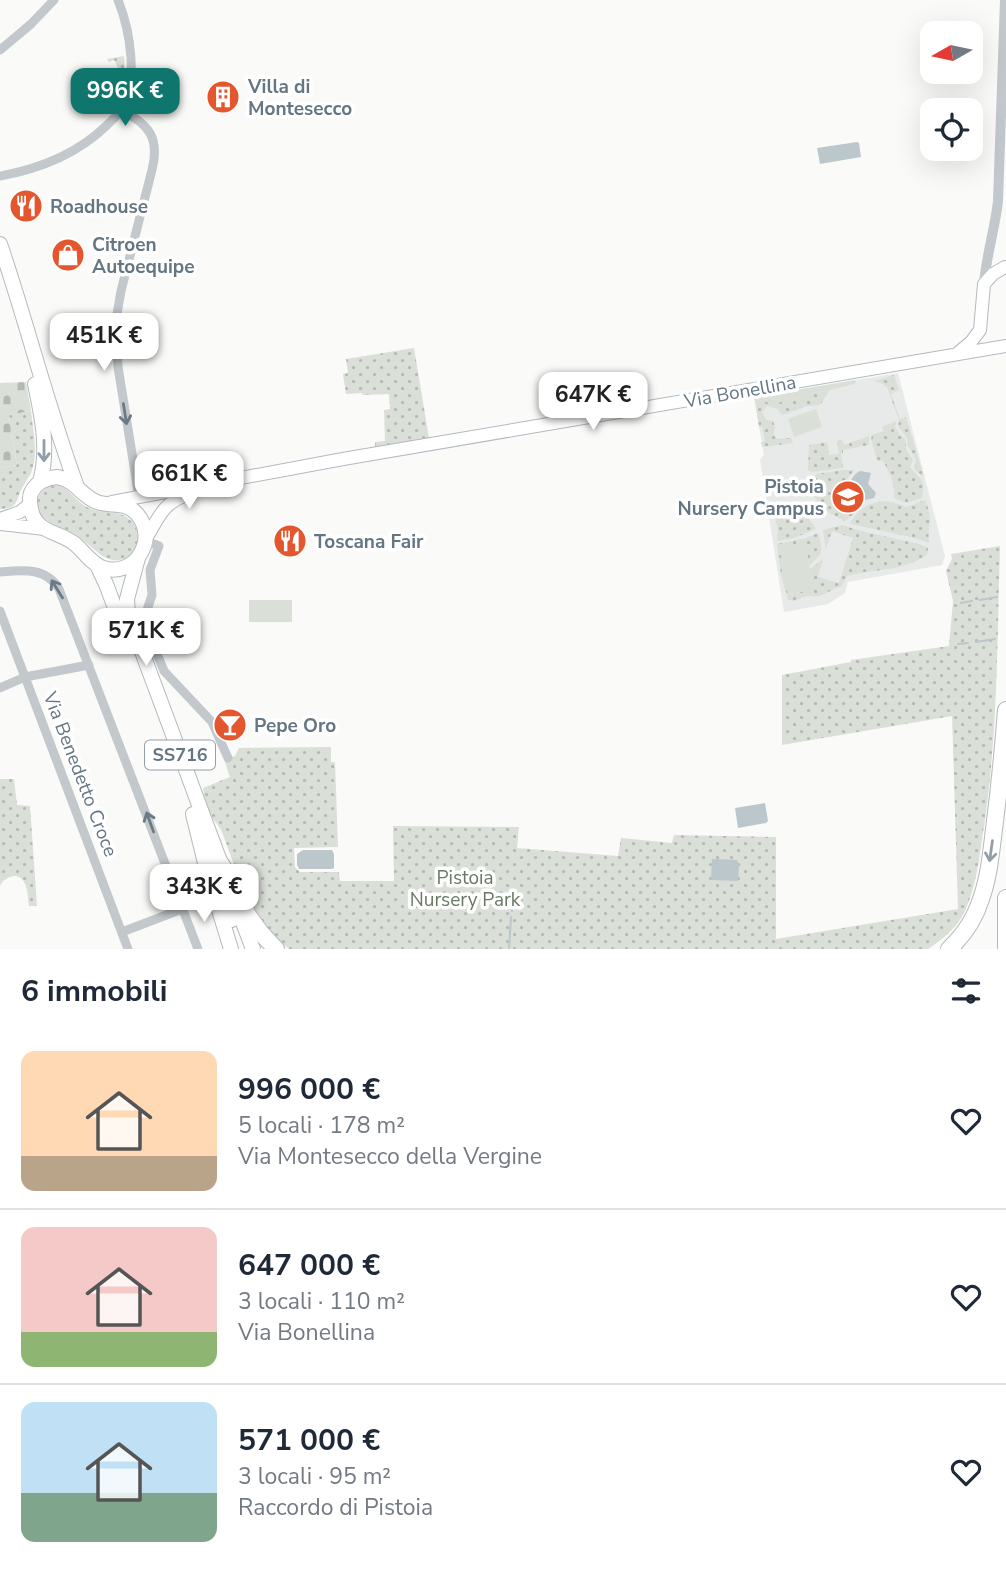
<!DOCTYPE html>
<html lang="it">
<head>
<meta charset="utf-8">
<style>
	body { margin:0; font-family:"Nunito Sans",sans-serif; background:#f2f2f3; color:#1f2937; height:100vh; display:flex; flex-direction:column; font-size:26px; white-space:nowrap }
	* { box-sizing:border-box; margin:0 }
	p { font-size:23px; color:#747a83 }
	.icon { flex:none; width:38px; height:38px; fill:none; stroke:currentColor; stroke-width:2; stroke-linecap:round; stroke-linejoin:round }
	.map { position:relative; height:949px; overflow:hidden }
	.drawer { display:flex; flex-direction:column; background:#fff; flex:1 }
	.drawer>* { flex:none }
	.needle { width:46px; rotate:261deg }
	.controls { position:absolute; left:920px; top:21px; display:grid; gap:14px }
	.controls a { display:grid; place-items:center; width:63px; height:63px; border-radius:14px; background:#fff; box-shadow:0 7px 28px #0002; font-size:35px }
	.price { position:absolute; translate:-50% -60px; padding:0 16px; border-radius:14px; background:#fff; color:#222; font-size:23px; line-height:46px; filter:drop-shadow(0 2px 4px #0008) }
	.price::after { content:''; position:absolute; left:50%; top:42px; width:21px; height:16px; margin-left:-10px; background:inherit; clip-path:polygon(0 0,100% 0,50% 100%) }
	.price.selected { background:#0f766e; color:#fff }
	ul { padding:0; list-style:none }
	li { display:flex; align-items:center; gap:21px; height:175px; padding:0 21px }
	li+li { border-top:2px solid #e0e1e3 }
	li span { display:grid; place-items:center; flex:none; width:196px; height:140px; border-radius:14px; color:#555 }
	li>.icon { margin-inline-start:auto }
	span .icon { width:84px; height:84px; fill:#fffc; stroke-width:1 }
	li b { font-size:30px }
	h2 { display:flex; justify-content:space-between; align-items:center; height:84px; padding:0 21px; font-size:30px }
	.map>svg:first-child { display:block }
</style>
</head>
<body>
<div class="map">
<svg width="1006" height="949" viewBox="0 0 1006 949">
	<defs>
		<pattern id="grass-dots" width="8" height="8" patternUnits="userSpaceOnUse" patternTransform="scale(1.75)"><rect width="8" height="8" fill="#dadfd7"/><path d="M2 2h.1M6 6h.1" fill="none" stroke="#b4b9b4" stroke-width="1.8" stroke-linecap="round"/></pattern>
		<pattern id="cemetery-stones" width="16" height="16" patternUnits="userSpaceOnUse" patternTransform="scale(1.75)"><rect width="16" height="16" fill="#dadfd7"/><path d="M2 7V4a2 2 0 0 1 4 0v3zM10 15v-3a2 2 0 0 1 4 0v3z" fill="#b4b9b4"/></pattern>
	</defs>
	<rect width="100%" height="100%" fill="#fafaf8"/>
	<path fill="#e8e9e9" d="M 898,373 L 945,556 L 942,565 L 848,582 L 845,593 L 828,604 L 784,612 L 760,460 L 764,455 L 754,397 Z"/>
	<path fill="url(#grass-dots)" d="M 124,56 C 126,75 122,93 112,109 L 97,78 L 102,76 L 107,84 L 122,76 L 114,60 L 109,62 L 107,59 Z
		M 414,348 L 429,438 L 375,447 L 375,442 L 385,441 L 384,410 L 390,409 L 389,394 L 363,395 L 362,393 L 346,394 L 343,374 L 348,373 L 346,359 Z
		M 894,375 L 899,390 L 891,394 L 900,419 L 906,417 L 924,477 L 914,469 L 916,460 L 908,446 L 907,438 L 898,426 L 899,420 L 887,387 L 883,384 L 874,381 Z
		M 830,390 L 820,405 L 807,406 L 783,415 L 780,413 L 778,409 L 767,406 L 762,412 L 766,420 L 773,421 L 775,428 L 773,433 L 777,439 L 791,438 L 793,443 L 762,447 L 761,442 L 765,441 L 762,427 L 759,427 L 755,401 L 777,403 Z
		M 31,411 C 33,431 39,453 31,473 C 28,478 25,483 22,488 C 15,502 19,508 0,509 L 0,468 L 17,465 L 9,415 Z
		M 897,421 L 895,427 L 900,435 L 905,438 L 906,449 L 913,460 L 910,467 C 921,482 926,476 922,498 L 906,503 L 894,498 C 896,485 889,470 882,460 L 878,462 L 871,439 L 872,435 L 884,431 L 882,427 Z
		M 869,436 L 869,445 L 843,450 L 843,453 L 841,454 L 843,468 L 811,472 L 808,470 L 809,445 L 827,442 L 829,455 L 839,454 L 837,440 L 842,440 L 844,445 Z
		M 160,460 C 181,459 187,470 205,476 L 150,485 L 149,474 L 155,462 Z
		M 842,470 L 855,470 C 842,482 838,499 861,504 L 853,515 L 845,521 C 824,512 812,501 808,478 L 817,474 Z
		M 57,485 C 70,488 75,501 87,507 C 100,515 116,509 128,518 C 153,536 127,579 96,551 C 89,545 82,539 75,534 C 60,525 29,520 39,496 C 43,488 49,486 57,485 Z
		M 925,500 C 934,521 927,523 929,543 L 911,537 L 851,524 L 850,522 C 854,518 857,512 862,509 C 876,499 890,500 906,507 Z
		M 799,509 L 806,514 L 816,529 L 794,538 L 777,541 L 778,529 L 774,515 L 780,512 Z
		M 842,525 L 861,531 L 919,544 L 928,548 L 927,555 C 904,571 874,569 847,576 L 841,587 C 832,588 827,594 819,596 C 806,597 808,594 795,601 L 788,600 L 781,575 L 777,544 L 806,538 L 818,533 C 823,550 824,554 809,565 L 806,545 L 780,549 L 788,594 L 813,590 L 810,569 L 823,559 L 818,577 L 839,583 L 853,538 L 832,531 L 826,549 L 823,532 L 823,530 Z
		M 1000,546 C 997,643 998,742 982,839 C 979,862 975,889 965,911 C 957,928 943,939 928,949 L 289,949 C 247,916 240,879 222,832 C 218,823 210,817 207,809 C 205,803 204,795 203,788 L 230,777 L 224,759 L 235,756 L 239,748 L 331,747 L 331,762 L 335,762 L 338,847 L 294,848 L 295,867 L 300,872 L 339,872 L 340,881 L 394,881 L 393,826 L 519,827 L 517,848 L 618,856 L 621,838 L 672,843 L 674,835 L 776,837 L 776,939 L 958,909 L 952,716 L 782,745 L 782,675 L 851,662 L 851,660 L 949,646 L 953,601 L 946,571 L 952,559 L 951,554 Z
		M 0,779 L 14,779 L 17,805 L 30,806 L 37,906 L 29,906 C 28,899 28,888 24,882 C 18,871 4,877 0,886 Z"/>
	<path fill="url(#cemetery-stones)" d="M 26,382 L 31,411 L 9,415 L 17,465 L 0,468 L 0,383 Z"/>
	<path fill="#dadfd7" d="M 855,380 L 856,382 L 854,384 L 777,403 L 755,401 L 754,397 Z
		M 816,409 L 822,427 L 794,437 L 788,419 Z
		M 806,545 L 813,590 L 788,594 L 780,549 Z
		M 249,600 L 292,600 L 292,622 L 249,622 Z"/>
	<path fill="#bbc7cb" d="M 857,142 L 859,143 L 861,157 L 820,164 L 817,148 Z
		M 860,471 L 871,473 L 868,484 L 876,493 L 874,498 L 861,501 L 852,496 C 848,487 850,476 860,471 Z
		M 765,803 L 768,821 L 766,823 L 738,828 L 735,808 Z
		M 303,850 L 332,850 L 334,854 L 334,868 L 332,869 L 299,869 L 297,865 L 297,854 Z
		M 712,859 L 737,860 L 739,865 L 738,881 L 711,880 Z"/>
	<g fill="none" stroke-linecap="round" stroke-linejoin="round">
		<path stroke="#bbc7cb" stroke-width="2" d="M 980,600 L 997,597
			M 961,603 L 972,601
			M 976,642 L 995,639
			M 958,644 L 968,643
			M 512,911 L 512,903
			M 509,949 L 511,917"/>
		<defs>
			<path id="secondary" d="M 959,352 L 971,342 L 980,330 L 984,284 L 993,274 L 1005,267
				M 112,502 L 343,459 L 1006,346
				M 0,519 L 20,512 L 30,504
				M 0,524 L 45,529
				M 147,537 C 160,515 163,503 189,494"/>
			<path id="primary" d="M 0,244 C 27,323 47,405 76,484
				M 35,384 C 42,417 49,449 40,482
				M 57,477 C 76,480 81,496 97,502 C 111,507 126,501 137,514 C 159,539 135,578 103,568 C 92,564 84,552 75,544 C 59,531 35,533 31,509 C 30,504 29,498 31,493 C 36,482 46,478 57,477 Z"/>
			<path id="trunk" d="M 138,558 L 127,599 L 128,614 L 224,872
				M 97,565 L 106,584 L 124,632
				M 193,814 L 207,871
				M 210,860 L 232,920
				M 236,904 L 253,949
				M 218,907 L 231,949"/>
			<path id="motorway" d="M 221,864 L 233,883 L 248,915 L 261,933 L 276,949
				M 949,949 C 963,936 975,918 981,899 C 989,877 991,853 994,829 C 999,790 1003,750 1006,710
				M 1006,949 L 1006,898"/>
		</defs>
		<use href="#secondary" stroke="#b3babf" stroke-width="14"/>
		<use href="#primary" stroke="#b5babe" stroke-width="16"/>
		<use href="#trunk" stroke="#b4b9bd" stroke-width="16"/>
		<use href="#motorway" stroke="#b4b9bd" stroke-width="18"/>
		<path stroke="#c3c8cc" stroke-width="9" d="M 0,50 L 31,24 L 54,0
			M 121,110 C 149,124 160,138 152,170 L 121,291 L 116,320 L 118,367 L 139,497
			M 0,176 C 39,169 77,154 106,126 C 111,121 117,116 121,110 C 139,81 130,30 118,0
			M 146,541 L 159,546 L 150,570 L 152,595 L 145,616 L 146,627 L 164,671 L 212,722 L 228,758
			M 0,572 C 23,570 46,567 59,589 L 198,949
			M 0,611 L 128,949
			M 0,688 L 25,677 L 89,665
			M 122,932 L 182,909"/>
		<path stroke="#c3c8cc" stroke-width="10" d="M 984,284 C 986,256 995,229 998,201 L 1005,0"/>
		<use href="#secondary" stroke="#fff" stroke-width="12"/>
		<use href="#primary" stroke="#fff" stroke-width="14"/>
		<use href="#trunk" stroke="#fff" stroke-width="14"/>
		<use href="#motorway" stroke="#fff" stroke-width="16"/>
	</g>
	<defs><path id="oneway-shaft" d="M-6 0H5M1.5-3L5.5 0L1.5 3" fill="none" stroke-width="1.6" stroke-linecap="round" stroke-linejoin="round" transform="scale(1.75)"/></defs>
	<g stroke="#6a7a87">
		<use href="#oneway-shaft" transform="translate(125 414) rotate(81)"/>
		<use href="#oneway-shaft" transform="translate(57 589) rotate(-122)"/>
		<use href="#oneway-shaft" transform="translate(150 822) rotate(-110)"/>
	</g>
	<g stroke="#939fa8">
		<use href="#oneway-shaft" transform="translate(44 451) rotate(90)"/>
		<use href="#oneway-shaft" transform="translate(991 851) rotate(98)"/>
	</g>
	<defs>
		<symbol id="building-disc" viewBox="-11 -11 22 22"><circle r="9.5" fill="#e4572e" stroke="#fff"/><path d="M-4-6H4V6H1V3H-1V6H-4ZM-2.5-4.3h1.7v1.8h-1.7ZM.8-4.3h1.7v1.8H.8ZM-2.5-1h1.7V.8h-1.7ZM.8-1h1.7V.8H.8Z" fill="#fff"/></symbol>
		<symbol id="restaurant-disc" viewBox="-11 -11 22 22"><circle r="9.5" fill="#e4572e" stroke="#fff"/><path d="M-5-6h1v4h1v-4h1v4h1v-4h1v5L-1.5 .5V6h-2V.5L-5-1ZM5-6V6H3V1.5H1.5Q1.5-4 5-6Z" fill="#fff"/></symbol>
		<symbol id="shop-disc" viewBox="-11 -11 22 22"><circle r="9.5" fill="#e4572e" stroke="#fff"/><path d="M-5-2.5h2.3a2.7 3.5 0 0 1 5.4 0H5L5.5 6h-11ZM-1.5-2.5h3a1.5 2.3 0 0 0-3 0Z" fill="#fff"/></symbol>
		<symbol id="university-disc" viewBox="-11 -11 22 22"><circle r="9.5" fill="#e4572e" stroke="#fff"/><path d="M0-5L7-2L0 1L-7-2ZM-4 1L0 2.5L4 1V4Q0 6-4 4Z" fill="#fff"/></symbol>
		<symbol id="bar-disc" viewBox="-11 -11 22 22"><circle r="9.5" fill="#e4572e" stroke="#fff"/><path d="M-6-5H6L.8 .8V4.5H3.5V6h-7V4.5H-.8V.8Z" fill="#fff"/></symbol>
	</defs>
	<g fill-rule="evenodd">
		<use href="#building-disc" x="204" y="78" width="38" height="38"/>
		<use href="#restaurant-disc" x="7" y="187" width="38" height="38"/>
		<use href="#shop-disc" x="49" y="236" width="38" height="38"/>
		<use href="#university-disc" x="829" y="478" width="38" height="38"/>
		<use href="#restaurant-disc" x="271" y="522" width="38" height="38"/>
		<use href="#bar-disc" x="211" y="706" width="38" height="38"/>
	</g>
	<g text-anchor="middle" stroke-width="7" stroke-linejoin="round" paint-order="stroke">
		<rect fill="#fff" stroke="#939fa8" stroke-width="2" x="145" y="740.5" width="70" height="29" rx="5"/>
		<g font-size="18" font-weight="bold" fill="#657683">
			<text x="180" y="761">SS716</text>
		</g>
		<g font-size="19" font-weight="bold" fill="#657683" stroke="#fff" text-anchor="start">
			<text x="248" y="93">Villa di<tspan x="248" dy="22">Montesecco</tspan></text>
			<text x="50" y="213">Roadhouse</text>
			<text x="92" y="251">Citroen<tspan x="92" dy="22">Autoequipe</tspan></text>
			<text x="824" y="493" text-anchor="end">Pistoia<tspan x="824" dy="22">Nursery Campus</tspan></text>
			<text x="314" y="548">Toscana Fair</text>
			<text x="254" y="732">Pepe Oro</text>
		</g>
		<g font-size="19" fill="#657683" stroke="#fff">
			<text transform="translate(740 391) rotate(-10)" y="7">Via Bonellina</text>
			<text transform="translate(81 774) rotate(69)" y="7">Via Benedetto Croce</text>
		</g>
		<g font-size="19" fill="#687a64" stroke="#fff">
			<text x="465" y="884">Pistoia<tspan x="465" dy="22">Nursery Park</tspan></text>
		</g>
	</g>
</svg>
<div class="controls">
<a><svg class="needle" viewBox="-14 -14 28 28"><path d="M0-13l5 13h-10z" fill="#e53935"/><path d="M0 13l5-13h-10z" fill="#747a83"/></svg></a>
<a><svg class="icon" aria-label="locate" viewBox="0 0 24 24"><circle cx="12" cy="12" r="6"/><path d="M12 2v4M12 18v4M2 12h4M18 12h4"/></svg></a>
</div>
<b class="price selected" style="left:125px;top:128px">996K €</b>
<b class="price" style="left:104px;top:373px">451K €</b>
<b class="price" style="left:593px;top:432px">647K €</b>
<b class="price" style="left:189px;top:511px">661K €</b>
<b class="price" style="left:146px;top:668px">571K €</b>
<b class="price" style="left:204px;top:924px">343K €</b>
</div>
<section class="drawer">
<h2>6 immobili<svg class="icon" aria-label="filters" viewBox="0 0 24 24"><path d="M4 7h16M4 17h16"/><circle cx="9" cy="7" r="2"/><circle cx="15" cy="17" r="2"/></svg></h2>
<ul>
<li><span style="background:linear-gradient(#ffd9b3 75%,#b9a48a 0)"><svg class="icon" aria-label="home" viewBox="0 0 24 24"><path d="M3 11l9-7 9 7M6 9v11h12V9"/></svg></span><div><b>996 000 €</b><p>5 locali · 178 m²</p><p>Via Montesecco della Vergine</p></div><svg class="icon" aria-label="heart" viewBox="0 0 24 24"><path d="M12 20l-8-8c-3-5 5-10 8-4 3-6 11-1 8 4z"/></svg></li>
<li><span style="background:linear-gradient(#f6c9c9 75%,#8fb573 0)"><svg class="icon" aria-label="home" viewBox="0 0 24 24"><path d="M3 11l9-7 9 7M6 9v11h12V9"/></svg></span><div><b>647 000 €</b><p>3 locali · 110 m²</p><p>Via Bonellina</p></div><svg class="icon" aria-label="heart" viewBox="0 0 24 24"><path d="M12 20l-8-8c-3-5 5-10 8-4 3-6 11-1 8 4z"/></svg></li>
<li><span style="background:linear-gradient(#bfe0f5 65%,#7fa58c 0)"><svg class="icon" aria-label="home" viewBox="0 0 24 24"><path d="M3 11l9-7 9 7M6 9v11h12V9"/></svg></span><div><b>571 000 €</b><p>3 locali · 95 m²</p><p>Raccordo di Pistoia</p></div><svg class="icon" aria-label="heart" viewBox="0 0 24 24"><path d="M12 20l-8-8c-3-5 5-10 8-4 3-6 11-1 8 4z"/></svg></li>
</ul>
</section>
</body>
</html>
